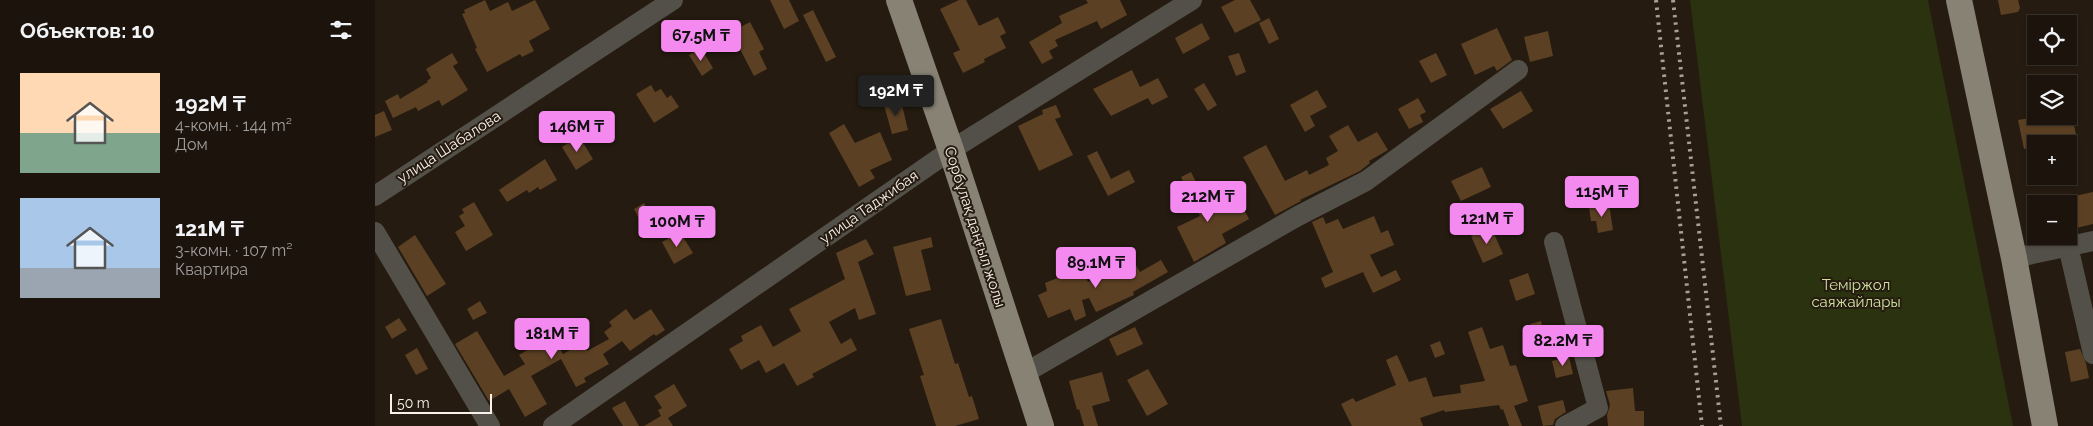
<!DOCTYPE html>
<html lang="ru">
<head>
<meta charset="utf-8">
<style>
	body { margin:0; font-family:Raleway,sans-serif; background:#251d15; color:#f1f3f6; height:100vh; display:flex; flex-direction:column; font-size:19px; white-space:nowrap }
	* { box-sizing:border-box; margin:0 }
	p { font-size:16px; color:#a09e9d }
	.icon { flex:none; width:28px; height:28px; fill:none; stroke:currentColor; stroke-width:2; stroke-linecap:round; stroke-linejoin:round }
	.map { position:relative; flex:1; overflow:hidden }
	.side { display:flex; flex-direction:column; background:#1c140c; width:375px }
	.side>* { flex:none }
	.controls { position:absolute; left:1652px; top:15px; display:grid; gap:10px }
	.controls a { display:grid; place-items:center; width:50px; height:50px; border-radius:0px; background:#1c140c; box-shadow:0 1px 4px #0004,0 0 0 1px #3a332d; font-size:25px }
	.scale { position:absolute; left:15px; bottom:12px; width:102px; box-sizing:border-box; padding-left:5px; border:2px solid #f9f1ea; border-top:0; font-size:14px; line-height:18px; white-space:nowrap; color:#f9f1ea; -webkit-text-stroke:4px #251b10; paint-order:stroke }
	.price { position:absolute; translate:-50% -42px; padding:0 11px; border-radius:5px; background:#f489f0; color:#111; font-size:16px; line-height:32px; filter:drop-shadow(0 1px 2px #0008) }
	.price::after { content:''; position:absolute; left:50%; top:30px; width:15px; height:11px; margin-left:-8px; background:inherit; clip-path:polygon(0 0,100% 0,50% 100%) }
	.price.active { background:#222; color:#fff }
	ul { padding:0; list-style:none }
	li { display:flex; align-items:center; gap:15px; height:125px; padding:0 20px }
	li span { display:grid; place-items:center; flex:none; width:140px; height:100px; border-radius:0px; color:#555 }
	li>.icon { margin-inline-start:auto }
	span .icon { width:60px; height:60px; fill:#fffc; stroke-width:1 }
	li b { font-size:21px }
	h2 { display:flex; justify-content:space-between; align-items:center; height:60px; padding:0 20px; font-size:21px }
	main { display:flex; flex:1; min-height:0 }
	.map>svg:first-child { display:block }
</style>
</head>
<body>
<main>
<section class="side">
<h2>Объектов: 10<svg class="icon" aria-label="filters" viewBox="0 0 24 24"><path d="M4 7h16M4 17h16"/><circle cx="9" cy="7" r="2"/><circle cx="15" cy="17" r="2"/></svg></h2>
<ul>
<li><span style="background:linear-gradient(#ffd9b3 60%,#7fa58c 0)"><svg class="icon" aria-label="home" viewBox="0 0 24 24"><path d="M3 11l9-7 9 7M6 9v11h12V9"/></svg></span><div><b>192M ₸</b><p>4-комн. · 144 m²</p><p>Дом</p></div></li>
<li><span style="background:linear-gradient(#a9c7e8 70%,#9aa5b1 0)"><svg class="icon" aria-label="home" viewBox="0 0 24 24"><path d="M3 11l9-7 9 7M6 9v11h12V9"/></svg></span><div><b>121M ₸</b><p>3-комн. · 107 m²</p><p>Квартира</p></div></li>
</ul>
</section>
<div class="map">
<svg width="1718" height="426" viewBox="0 0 1718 426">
	<rect width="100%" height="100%" fill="#251b10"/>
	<path fill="#2a320f" d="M 1315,0 L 1553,0 L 1638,426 L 1367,426 Z"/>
	<path fill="#5c4023" d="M 110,0 L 115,11 L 133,2 L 137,11 L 160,0 L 175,29 L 154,41 L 159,51 L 147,57 L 145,54 L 112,72 L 100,49 L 102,48 L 87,14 L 90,13 L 89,10 Z
		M 395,0 L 414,0 L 424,21 L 409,29 Z
		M 584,0 L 591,0 L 604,26 L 623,17 L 631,33 L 625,36 L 631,48 L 609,59 L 610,62 L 588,73 L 578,53 L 585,50 L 565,9 Z
		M 711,0 L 745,0 L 752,15 L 726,29 L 722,21 L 680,40 L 683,46 L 674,51 L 678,58 L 667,64 L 654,42 L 687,23 L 684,16 L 713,3 Z
		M 860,0 L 875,0 L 886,20 L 860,33 L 846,7 Z
		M 1623,0 L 1643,0 L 1645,8 L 1643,12 L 1626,15 Z
		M 438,10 L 461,57 L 451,62 L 428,15 Z
		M 894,18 L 904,39 L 894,44 L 884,23 Z
		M 375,22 L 389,49 L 384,52 L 392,69 L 379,76 L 356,32 Z
		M 827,23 L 835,39 L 808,54 L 800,38 Z
		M 1122,28 L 1137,60 L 1122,71 L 1119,66 L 1100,75 L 1086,44 Z
		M 1173,31 L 1178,56 L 1155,62 L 1149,37 Z
		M 326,48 L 338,68 L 327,76 L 314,55 Z
		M 77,53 L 83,63 L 78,66 L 93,90 L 67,106 L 64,100 L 43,111 L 41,107 L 18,118 L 10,101 L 23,94 L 25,99 L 53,82 L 52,81 L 56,78 L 51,69 Z
		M 864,53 L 871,72 L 861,76 L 853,56 Z
		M 1061,53 L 1072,75 L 1056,83 L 1044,61 Z
		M 757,70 L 765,87 L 783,78 L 793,97 L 777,105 L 773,98 L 736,116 L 718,89 Z
		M 829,83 L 842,105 L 833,111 L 819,89 Z
		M 276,85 L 280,92 L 286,89 L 292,98 L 296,95 L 304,107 L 279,123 L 261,94 Z
		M 942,90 L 952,107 L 935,116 L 940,126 L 930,132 L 915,105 Z
		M 1146,91 L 1158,111 L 1128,129 L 1115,109 Z
		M 1043,98 L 1051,112 L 1045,115 L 1048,122 L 1034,129 L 1023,109 Z
		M 526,101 L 533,130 L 517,134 L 509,105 Z
		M 681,105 L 686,117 L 680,119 L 698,155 L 664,171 L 643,126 L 668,114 L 667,110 Z
		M 9,111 L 17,130 L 0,137 L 0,115 Z
		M 1692,116 L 1697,116 L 1703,144 L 1661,144 L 1661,147 L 1649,149 L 1643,120 L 1662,117 L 1663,123 Z
		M 469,124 L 480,143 L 505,132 L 517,160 L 495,170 L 500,178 L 484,187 L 454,133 Z
		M 973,125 L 983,142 L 1002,132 L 1013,150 L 994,161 L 995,163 L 985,171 L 925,200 L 926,201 L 900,215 L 868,157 L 891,145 L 910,181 L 932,170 L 934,175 L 954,165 L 951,158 L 963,151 L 954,136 Z
		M 204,136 L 218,159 L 201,170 L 187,147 Z
		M 722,151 L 736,179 L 754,170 L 760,182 L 733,196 L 712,156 Z
		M 170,159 L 182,180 L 165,190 L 163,187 L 154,193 L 152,190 L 132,202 L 124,190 Z
		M 1107,167 L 1116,187 L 1086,201 L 1076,181 Z
		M 816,172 L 837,214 L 864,200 L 874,219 L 847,234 L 851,243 L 819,262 L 802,227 L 825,216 L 806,177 Z
		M 1718,192 L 1718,224 L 1697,229 L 1694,215 L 1694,206 L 1697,205 L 1695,197 Z
		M 99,202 L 118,235 L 91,251 L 80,232 L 90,226 L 84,216 L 89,213 L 87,209 Z
		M 269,203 L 280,224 L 270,230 L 259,209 Z
		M 1234,204 L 1238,230 L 1223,233 L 1221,221 L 1216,221 L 1214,207 Z
		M 999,216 L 1006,233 L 1013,230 L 1019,245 L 995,255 L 1006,277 L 1021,270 L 1026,280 L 998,293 L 988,272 L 950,288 L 946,278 L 958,272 L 937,222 L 948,217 L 951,224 L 963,219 L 968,229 Z
		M 1116,227 L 1128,254 L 1108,263 L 1096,236 Z
		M 305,232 L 318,253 L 299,264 L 287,242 Z
		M 40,235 L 71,284 L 52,296 L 23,247 Z
		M 556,237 L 558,247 L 546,250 L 556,290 L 531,296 L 518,247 Z
		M 491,239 L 499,254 L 483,262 L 501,314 L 484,320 L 480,308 L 454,322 L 466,344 L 476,338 L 482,350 L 437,374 L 439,377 L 422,386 L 409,363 L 391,373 L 384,360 L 366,370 L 354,349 L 368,341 L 366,336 L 386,325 L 398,347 L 426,331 L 414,309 L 470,279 L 461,253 Z
		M 758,260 L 765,272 L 786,260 L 793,272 L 758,292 L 759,295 L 721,312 L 714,298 L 707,300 L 711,316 L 700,321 L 695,309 L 673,318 L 663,295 L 672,291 L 670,283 L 707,268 L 713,282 Z
		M 1153,273 L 1160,294 L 1141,301 L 1134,280 Z
		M 105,301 L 112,313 L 98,320 L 92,309 Z
		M 251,309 L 259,320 L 276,309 L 290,330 L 281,336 L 279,334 L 255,351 L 247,341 L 228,354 L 234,364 L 209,378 L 211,382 L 201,387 L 186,359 L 156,376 L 172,404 L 150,417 L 134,389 L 114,401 L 80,344 L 102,331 L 129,376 L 150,364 L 144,355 L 177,336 L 188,354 L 208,343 L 212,351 L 234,339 L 229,332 L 237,326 L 234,322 Z
		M 24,318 L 32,330 L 17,339 L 10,327 Z
		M 566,319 L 580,364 L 583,363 L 594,397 L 597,396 L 604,419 L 580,426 L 561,426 L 545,376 L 549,375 L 534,329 Z
		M 1166,321 L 1171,342 L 1160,345 L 1155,324 Z
		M 760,327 L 768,344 L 742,356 L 734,339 Z
		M 1107,327 L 1115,349 L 1128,345 L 1135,366 L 1141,365 L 1153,401 L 1139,406 L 1147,426 L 1134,426 L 1128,409 L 1126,410 L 1124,405 L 1070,412 L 1069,410 L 1045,418 L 1048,426 L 977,426 L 966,404 L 978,398 L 981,402 L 1021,385 L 1011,360 L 1022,355 L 1034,382 L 1051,377 L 1058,397 L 1086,393 L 1085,385 L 1110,381 L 1093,332 Z
		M 1065,341 L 1070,354 L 1060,358 L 1055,345 Z
		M 42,348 L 53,369 L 41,375 L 30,355 Z
		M 1705,349 L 1711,363 L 1714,378 L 1696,382 L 1690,352 Z
		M 1194,357 L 1198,374 L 1181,378 L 1177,361 Z
		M 773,369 L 793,404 L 772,416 L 752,380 Z
		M 727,372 L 735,401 L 717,406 L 723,426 L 709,426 L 704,409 L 702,410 L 694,381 Z
		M 299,384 L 312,406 L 293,418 L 298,426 L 269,426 L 286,416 L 283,410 L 287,408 L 279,396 Z
		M 1258,388 L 1260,411 L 1269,411 L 1269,426 L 1233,426 L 1232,415 L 1235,405 L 1231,391 Z
		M 1188,400 L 1191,412 L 1180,419 L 1178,425 L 1168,426 L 1163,406 Z
		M 250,401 L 264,426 L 248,426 L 237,408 Z"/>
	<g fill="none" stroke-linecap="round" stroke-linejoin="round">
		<path stroke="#535049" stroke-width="20" d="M 0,196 L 298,0
			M 0,232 L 115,426
			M 1179,242 L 1223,408 L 1190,426
			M 1693,246 L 1718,354
			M 1639,258 L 1718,241
			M 648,374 L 923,216 L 991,181 L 1143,70
			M 178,426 L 576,150 L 817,0"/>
		<path stroke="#888275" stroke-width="26" d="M 524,0 L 576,150 L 666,426
			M 1584,0 L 1639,258 L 1670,426"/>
		<path stroke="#a89f97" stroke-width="4" stroke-dasharray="2.5 5" stroke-linecap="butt" d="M 1281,0 L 1327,426
			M 1298,0 L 1346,426"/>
	</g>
	<g text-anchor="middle" stroke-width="4" stroke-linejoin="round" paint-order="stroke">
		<g font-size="15" fill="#f9f1ea" stroke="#251b10">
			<text transform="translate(74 147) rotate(-33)" y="5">улица Шабалова</text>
			<text transform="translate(494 207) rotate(-35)" y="5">улица Таджибая</text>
			<text transform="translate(600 227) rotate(72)" y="5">Сорбұлақ даңғыл жолы</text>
		</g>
		<g font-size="15" fill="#cee19f" stroke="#251b10">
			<text x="1481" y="290">Теміржол<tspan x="1481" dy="17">саяжайлары</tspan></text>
		</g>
	</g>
</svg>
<div class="controls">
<a><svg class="icon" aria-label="locate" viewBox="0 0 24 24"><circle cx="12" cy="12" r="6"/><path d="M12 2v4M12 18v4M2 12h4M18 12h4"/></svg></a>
<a><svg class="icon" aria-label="layers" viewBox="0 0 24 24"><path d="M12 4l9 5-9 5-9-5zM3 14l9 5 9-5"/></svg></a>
<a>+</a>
<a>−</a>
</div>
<div class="scale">50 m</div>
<b class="price" style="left:326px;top:62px">67.5M ₸</b>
<b class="price active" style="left:521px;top:117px">192M ₸</b>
<b class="price" style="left:202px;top:153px">146M ₸</b>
<b class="price" style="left:1227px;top:218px">115M ₸</b>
<b class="price" style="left:833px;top:223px">212M ₸</b>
<b class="price" style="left:1112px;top:245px">121M ₸</b>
<b class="price" style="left:302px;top:248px">100M ₸</b>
<b class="price" style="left:721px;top:289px">89.1M ₸</b>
<b class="price" style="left:177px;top:360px">181M ₸</b>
<b class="price" style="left:1188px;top:367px">82.2M ₸</b>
</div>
</main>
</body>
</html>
